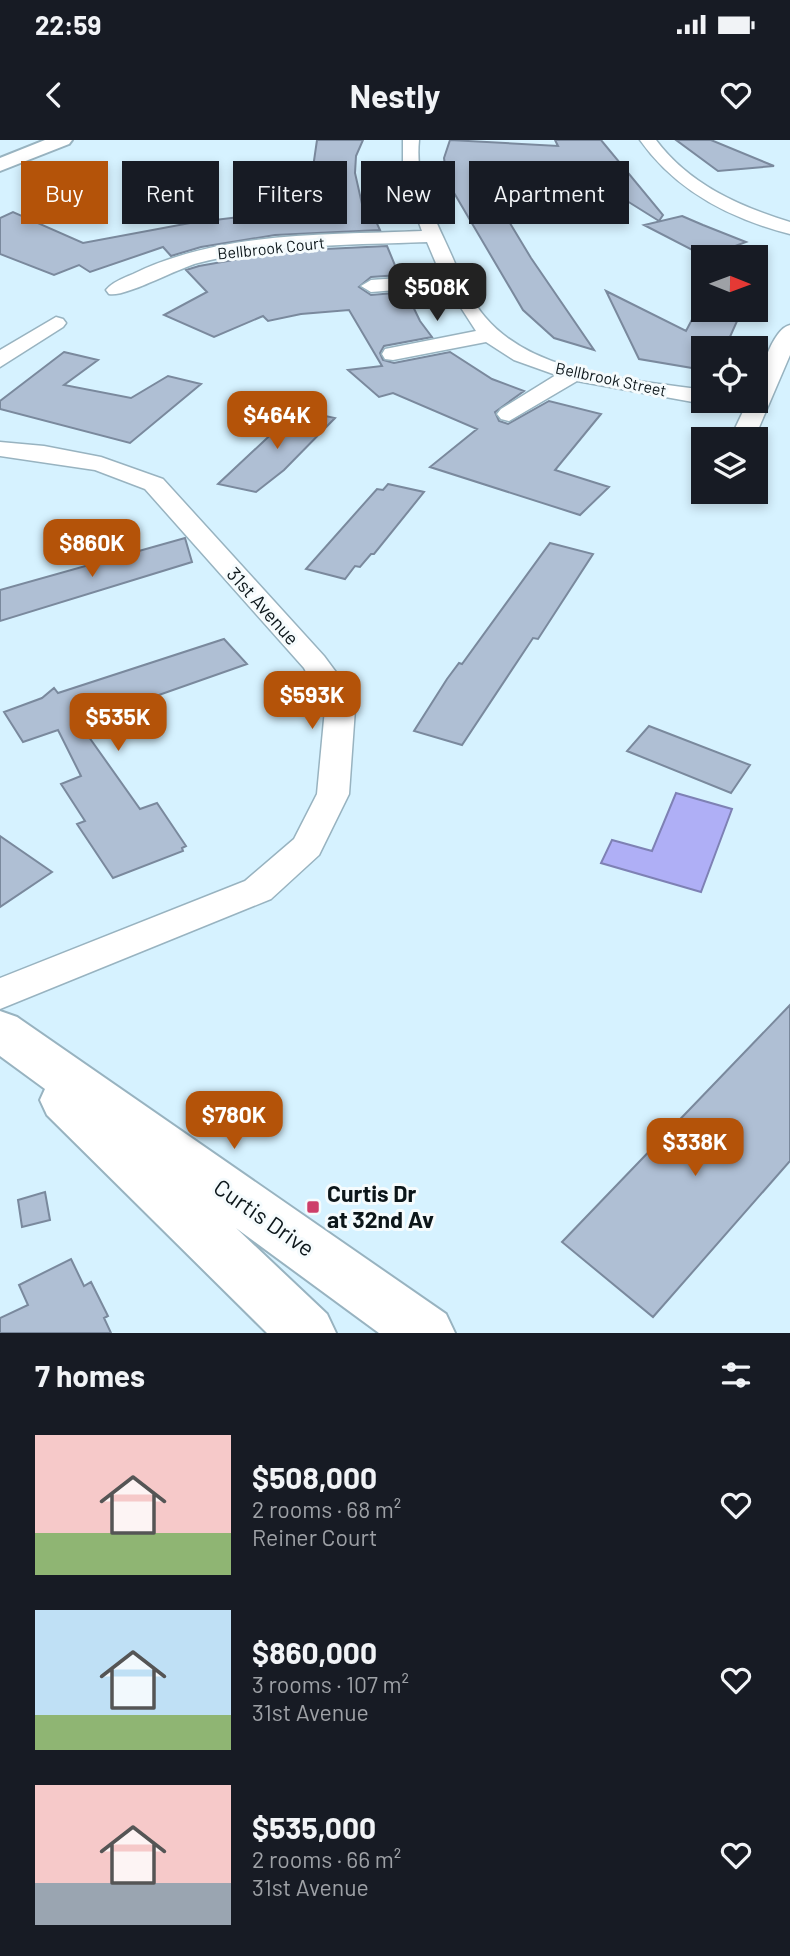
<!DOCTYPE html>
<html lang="en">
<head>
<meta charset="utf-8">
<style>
	body { margin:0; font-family:Barlow,sans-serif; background:#242831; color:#f1f3f6; height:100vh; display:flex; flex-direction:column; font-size:26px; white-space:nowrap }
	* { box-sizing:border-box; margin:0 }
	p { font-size:23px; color:#9ea1a6 }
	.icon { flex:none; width:38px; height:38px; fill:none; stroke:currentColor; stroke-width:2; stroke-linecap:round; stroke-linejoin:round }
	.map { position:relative; height:1193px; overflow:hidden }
	.drawer { display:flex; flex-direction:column; background:#171b24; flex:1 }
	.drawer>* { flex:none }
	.hud { position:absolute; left:21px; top:21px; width:749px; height:63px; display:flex; gap:14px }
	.needle { width:46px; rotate:91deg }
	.fabs { position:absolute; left:691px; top:105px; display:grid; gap:14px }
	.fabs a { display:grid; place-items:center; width:77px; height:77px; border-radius:0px; background:#171b24; box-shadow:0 4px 10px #0003; font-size:35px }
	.price { position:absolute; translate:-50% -60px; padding:0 16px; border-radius:14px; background:#b45309; color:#fff; font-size:23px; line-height:46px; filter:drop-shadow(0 2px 4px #0008) }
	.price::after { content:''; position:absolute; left:50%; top:42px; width:21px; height:16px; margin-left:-10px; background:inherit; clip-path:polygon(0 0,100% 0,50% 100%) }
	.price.selected { background:#222; color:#fff }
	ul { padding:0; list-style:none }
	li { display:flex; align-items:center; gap:21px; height:175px; padding:0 35px }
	li span { display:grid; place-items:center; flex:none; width:196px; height:140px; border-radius:0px; color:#555 }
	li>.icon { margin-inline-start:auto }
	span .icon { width:84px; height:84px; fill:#fffc; stroke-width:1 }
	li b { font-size:30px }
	h2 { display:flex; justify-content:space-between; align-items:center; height:84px; padding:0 35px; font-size:30px }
	.chip { padding:0 24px; border-radius:0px; background:#171b24; box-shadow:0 4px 10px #0003; font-size:24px; line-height:63px }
	.chip.selected { background:#b45309; color:#fff }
	.status { display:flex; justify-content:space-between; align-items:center; height:49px; padding:0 35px; background:#171b24; direction:ltr }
	.status svg { height:19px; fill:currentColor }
	header { display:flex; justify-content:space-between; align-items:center; height:91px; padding:0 35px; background:#171b24; font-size:32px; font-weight:700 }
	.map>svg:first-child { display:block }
</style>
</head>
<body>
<div class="status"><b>22:59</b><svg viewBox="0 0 49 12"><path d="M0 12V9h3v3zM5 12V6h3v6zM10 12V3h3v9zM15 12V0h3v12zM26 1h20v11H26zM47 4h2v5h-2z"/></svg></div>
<header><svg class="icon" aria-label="back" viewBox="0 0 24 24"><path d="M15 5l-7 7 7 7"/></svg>Nestly<svg class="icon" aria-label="heart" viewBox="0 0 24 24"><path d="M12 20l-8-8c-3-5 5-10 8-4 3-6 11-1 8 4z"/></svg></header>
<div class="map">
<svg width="790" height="1193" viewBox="0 0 790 1193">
	<rect width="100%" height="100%" fill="#d6f2ff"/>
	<path fill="#afaff6" stroke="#7e81b4" stroke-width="2" d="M 676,653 L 732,669 L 701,752 L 601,723 L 612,700 L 652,711 Z"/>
	<path fill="#afbfd4" stroke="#7a899d" stroke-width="2" d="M 317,0 L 363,0 L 356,16 L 355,33 L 362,64 L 368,64 L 380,90 L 275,95 L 201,107 L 171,116 L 163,107 L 90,132 L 79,125 L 54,135 L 0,114 L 0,78 L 13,72 L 83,103 L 190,83 L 307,69 Z
		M 450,0 L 558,6 L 555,0 L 601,0 L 663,75 L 659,81 L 571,26 L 523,29 L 529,39 L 484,40 L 531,118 L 594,210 L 554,198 L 523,170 L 447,41 L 444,18 Z
		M 676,0 L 711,0 L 774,26 L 718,31 Z
		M 682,76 L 703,85 L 746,102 L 706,117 L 644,85 Z
		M 387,106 L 399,135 L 371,137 L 359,147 L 371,155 L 406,152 L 420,181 L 432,197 L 384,206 L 380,213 L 383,220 L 394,223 L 450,212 L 492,239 L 524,251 L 495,272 L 499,281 L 508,284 L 549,261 L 601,274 L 555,330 L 609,347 L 580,375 L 430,327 L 477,289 L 393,253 L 379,257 L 348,230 L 382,226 L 349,170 L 301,174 L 268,181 L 263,176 L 214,197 L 164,175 L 207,152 L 186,130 L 199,126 L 284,111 Z
		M 606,151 L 686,191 L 697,170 L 742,170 L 725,208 L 704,208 L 704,230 L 639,219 Z
		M 64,212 L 98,220 L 64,245 L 131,258 L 168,236 L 201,244 L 130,303 L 0,269 L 0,261 Z
		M 297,270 L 335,278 L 284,330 L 256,352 L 218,344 Z
		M 388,344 L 424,352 L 374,414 L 371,414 L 360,427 L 355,426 L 345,439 L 306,429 L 377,349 L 383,350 Z
		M 185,398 L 192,422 L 0,481 L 0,450 Z
		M 550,403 L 593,414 L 538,499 L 533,498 L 462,605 L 414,591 L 447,539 L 459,523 L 462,524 Z
		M 224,499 L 247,524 L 79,583 L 140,669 L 157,663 L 186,706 L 182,708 L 183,711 L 113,738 L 77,684 L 85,681 L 61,644 L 81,636 L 58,590 L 23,602 L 4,572 L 42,558 L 54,548 L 58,553 Z
		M 649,586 L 750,625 L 731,653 L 627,611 Z
		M 0,696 L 52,732 L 0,767 Z
		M 790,865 L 790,1021 L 653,1177 L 562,1102 Z
		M 45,1052 L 50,1080 L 22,1087 L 18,1060 Z
		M 71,1119 L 84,1146 L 91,1142 L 108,1176 L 104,1178 L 111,1193 L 0,1193 L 0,1178 L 28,1165 L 19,1145 Z"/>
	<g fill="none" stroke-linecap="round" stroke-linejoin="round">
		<defs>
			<path id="minor" d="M 403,0 L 419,0 C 415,38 430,68 445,101 C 457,126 467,156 485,177 C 535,236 633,239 704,250 L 704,261 L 712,262 L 704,264 L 577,241 L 509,281 L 501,279 L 497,274 L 501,269 L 556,235 L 514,220 L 486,202 L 393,220 L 385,219 L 382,214 L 385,209 L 476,191 L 447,146 L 371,152 L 361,146 L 371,140 L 441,135 L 427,102 C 351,105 273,104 198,123 C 178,128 124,158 109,154 L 106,150 C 112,142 124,138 133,134 C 221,91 327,95 422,91 L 403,39 Z
				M 640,0 L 656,0 C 689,44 738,66 790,82 L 790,94 C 731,79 676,51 640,0 Z
				M 56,177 L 63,179 L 66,183 L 63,187 L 0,227 L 0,210 Z
				M 790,185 L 790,215 L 754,299 L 730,299 L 748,261 L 756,261 C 756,243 771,189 790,185 Z
				M 0,302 L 44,306 L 101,317 L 163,339 L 324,516 L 344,543 L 355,569 L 349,654 L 319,715 L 271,759 L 0,869 L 0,838 L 245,741 L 294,699 L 317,654 L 325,569 L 304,528 L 145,349 L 95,330 L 0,316 Z
				M 710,352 L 735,352 L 729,362 L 711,362 L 707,357 Z"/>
			<path id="tertiary" d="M 45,0 L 72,0 L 69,4 L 0,31 L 0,18 Z
				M 0,871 L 17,877 L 446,1174 L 455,1193 L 379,1193 L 236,1088 L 327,1174 L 336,1193 L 267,1193 L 47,975 L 40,960 L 45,949 L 0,916 Z"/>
		</defs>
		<use href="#minor" stroke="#98b3c0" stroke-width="3"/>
		<use href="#tertiary" stroke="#98b3c0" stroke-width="4"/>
		<use href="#minor" fill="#fff" fill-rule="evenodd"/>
		<use href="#tertiary" fill="#fff" fill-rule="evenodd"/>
	</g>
	<rect fill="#cd3f6a" stroke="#f5fbfd" stroke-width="2.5" x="306" y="1060" width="14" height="14" rx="3.5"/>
	<g text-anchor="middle" stroke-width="6" stroke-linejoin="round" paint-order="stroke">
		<g font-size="16" fill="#0c161a" stroke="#f5fbfd">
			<text transform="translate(271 108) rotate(-6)" y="6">Bellbrook Court</text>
			<text transform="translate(611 239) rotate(12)" y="6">Bellbrook Street</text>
		</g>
		<g font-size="19" fill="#0c161a" stroke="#f5fbfd">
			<text transform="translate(263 466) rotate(48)" y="7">31st Avenue</text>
		</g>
		<g font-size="23" font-weight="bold" fill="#0c161a" stroke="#f5fbfd" text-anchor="start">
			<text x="327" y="1062">Curtis Dr<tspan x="327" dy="26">at 32nd Av</tspan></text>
		</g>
		<g font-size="23" fill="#0c161a" stroke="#f5fbfd">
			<text transform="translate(264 1078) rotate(35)" y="8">Curtis Drive</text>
		</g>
	</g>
</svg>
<div class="fabs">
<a><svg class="needle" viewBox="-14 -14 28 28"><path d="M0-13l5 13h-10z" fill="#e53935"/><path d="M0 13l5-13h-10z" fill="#9ea1a6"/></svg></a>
<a><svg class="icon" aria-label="locate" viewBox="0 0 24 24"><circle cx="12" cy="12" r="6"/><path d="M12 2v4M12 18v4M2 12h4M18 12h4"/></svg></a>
<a><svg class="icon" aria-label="layers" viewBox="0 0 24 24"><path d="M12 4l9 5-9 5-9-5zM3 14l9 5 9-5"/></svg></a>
</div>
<b class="price selected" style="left:437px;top:183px">$508K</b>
<b class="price" style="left:277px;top:311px">$464K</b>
<b class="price" style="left:92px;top:439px">$860K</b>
<b class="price" style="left:312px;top:591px">$593K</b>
<b class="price" style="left:118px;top:613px">$535K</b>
<b class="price" style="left:234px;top:1011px">$780K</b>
<b class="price" style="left:695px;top:1038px">$338K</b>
<div class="hud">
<a class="chip selected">Buy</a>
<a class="chip">Rent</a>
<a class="chip">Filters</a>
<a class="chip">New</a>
<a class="chip">Apartment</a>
</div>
</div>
<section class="drawer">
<h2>7 homes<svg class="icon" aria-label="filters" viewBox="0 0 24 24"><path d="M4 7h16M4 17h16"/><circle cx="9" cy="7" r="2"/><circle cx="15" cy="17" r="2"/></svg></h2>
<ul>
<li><span style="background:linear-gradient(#f6c9c9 70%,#8fb573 0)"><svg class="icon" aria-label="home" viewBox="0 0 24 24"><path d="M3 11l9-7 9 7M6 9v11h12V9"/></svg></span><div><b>$508,000</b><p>2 rooms · 68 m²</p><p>Reiner Court</p></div><svg class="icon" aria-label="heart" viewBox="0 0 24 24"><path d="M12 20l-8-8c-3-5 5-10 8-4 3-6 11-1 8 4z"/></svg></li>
<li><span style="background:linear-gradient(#bfe0f5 75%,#8fb573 0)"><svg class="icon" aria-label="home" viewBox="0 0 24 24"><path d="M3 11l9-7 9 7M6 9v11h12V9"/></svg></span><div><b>$860,000</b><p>3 rooms · 107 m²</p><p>31st Avenue</p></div><svg class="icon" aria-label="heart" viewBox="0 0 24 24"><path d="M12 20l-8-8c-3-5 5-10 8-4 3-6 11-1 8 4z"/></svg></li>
<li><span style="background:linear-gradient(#f6c9c9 70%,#9aa5b1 0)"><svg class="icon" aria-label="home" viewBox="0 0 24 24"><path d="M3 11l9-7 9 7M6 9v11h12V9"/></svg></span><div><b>$535,000</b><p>2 rooms · 66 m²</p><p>31st Avenue</p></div><svg class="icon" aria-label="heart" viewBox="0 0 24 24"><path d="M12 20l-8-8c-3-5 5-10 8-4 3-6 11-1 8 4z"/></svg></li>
</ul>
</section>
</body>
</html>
